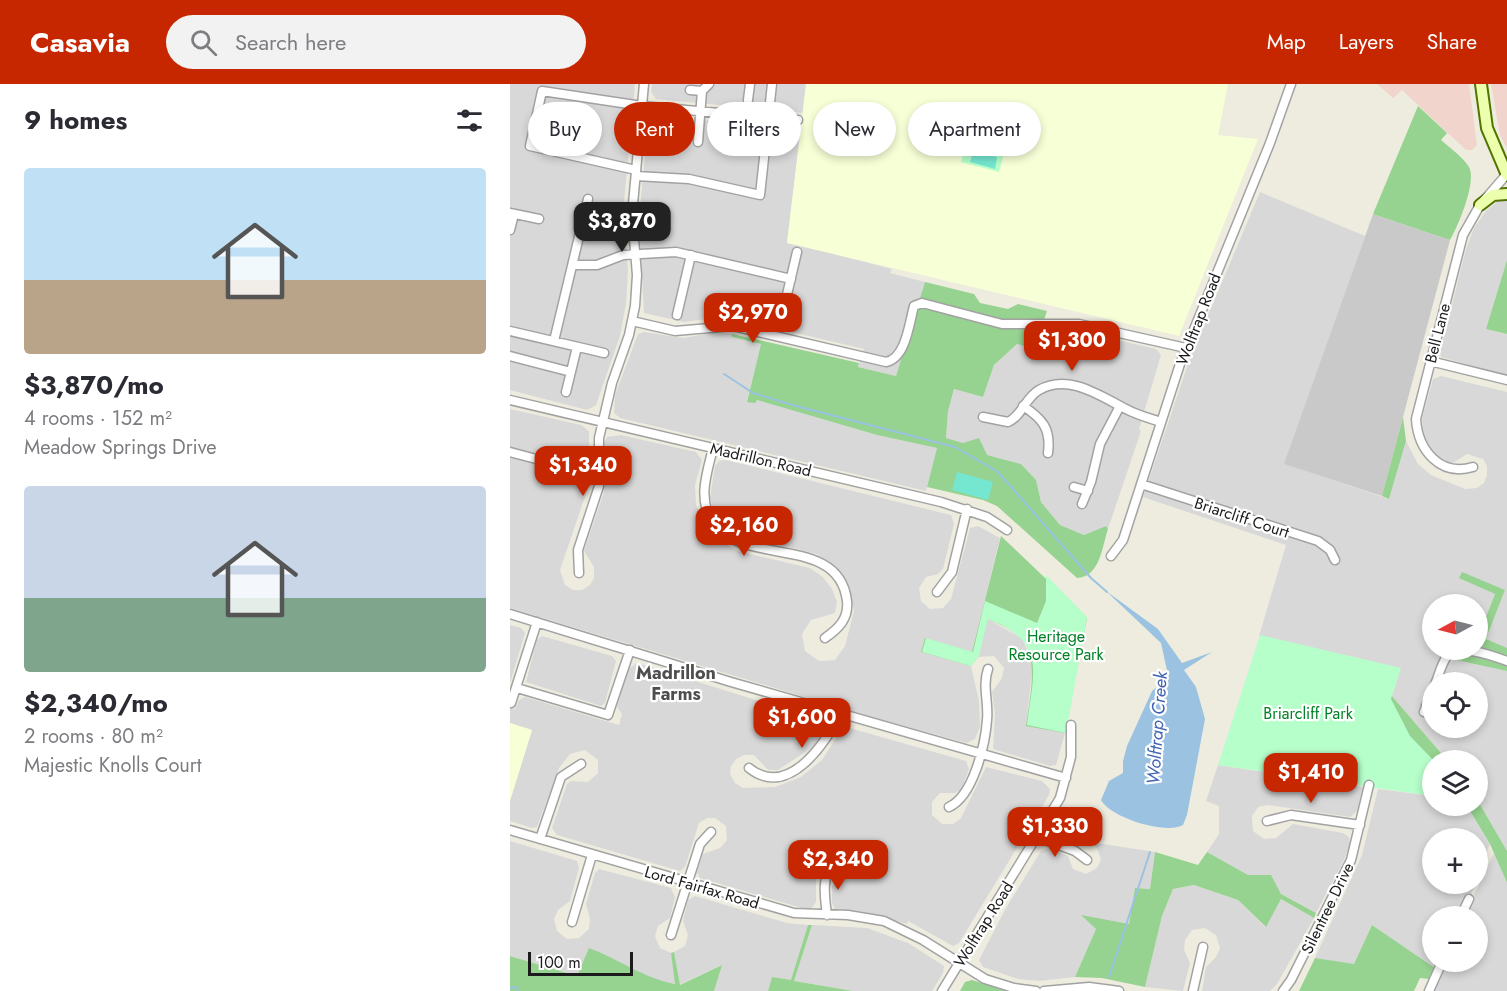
<!DOCTYPE html>
<html lang="en">
<head>
<meta charset="utf-8">
<style>
	body { margin:0; font-family:Jost,sans-serif; background:#f2f2f3; color:#2b2b33; height:100vh; display:flex; flex-direction:column; font-size:22px; white-space:nowrap }
	* { box-sizing:border-box; margin:0 }
	p { font-size:20px; color:#7c7c81 }
	.icon { flex:none; width:33px; height:33px; fill:none; stroke:currentColor; stroke-width:2; stroke-linecap:round; stroke-linejoin:round }
	.map { position:relative; flex:1; overflow:hidden }
	.sheet { display:flex; flex-direction:column; background:#fff; width:510px }
	.sheet>* { flex:none }
	.guide { position:absolute; left:18px; top:18px; width:570px; height:54px; display:flex; gap:12px }
	.needle { width:39px; rotate:263deg }
	.controls { position:absolute; left:912px; top:510px; display:grid; gap:12px }
	.controls a { display:grid; place-items:center; width:66px; height:66px; border-radius:50%; background:#fff; box-shadow:0 3px 9px #0003; font-size:30px }
	.scale { position:absolute; left:18px; bottom:15px; width:105px; box-sizing:border-box; padding-left:6px; border:3px solid #1b1b1b; border-top:0; font-size:16px; line-height:21px; white-space:nowrap; color:#1b1b1b; -webkit-text-stroke:4px #fff; paint-order:stroke }
	.price { position:absolute; translate:-50% -51px; padding:0 14px; border-radius:12px; background:#c62700; color:#fff; font-size:20px; line-height:39px; filter:drop-shadow(0 2px 3px #0008) }
	.price::after { content:''; position:absolute; left:50%; top:36px; width:18px; height:14px; margin-left:-9px; background:inherit; clip-path:polygon(0 0,100% 0,50% 100%) }
	.price.selected { background:#222; color:#fff }
	ul { padding:0; list-style:none }
	li { display:grid; align-content:center; gap:12px; height:318px; padding:0 24px }
	li span { display:grid; place-items:center; height:186px; border-radius:6px; color:#555 }
	li>.icon { margin-inline-start:auto }
	span .icon { width:108px; height:108px; fill:#fffc; stroke-width:1 }
	li b { font-size:26px }
	h2 { display:flex; justify-content:space-between; align-items:center; height:72px; padding:0 24px; font-size:26px }
	.tag { padding:0 21px; border-radius:27px; background:#fff; box-shadow:0 3px 9px #0003; font-size:21px; line-height:54px }
	.tag.selected { background:#c62700; color:#fff }
	header { display:flex; align-items:center; gap:36px; box-sizing:border-box; height:84px; padding:0 30px; background:#c62700; color:#fff }
	header strong { font-size:28px }
	nav { display:flex; gap:33px; margin-inline-start:auto; font-size:21px }
	.search { width:420px; height:54px; background:#f2f2f3; display:flex; align-items:center; gap:15px; box-sizing:border-box; padding:0 21px; border-radius:33px; color:#7c7c81; font-size:22px }
	main { display:flex; flex:1; min-height:0 }
	.map>svg:first-child { display:block }
</style>
</head>
<body>
<header>
<strong>Casavia</strong>
<div class="search"><svg class="icon" aria-label="search" viewBox="0 0 24 24"><circle cx="10" cy="10" r="6"/><path d="M15 15l6 6"/></svg>Search here</div>
<nav><a>Map</a><a>Layers</a><a>Share</a></nav>
</header>
<main>
<section class="sheet">
<h2>9 homes<svg class="icon" aria-label="filters" viewBox="0 0 24 24"><path d="M4 7h16M4 17h16"/><circle cx="9" cy="7" r="2"/><circle cx="15" cy="17" r="2"/></svg></h2>
<ul>
<li><span style="background:linear-gradient(#bfe0f5 60%,#b9a48a 0)"><svg class="icon" aria-label="home" viewBox="0 0 24 24"><path d="M3 11l9-7 9 7M6 9v11h12V9"/></svg></span><div><b>$3,870/mo</b><p>4 rooms · 152 m²</p><p>Meadow Springs Drive</p></div></li>
<li><span style="background:linear-gradient(#c9d6e8 60%,#7fa58c 0)"><svg class="icon" aria-label="home" viewBox="0 0 24 24"><path d="M3 11l9-7 9 7M6 9v11h12V9"/></svg></span><div><b>$2,340/mo</b><p>2 rooms · 80 m²</p><p>Majestic Knolls Court</p></div></li>
</ul>
</section>
<div class="map">
<svg width="997" height="907" viewBox="0 0 997 907">
	<rect width="100%" height="100%" fill="#eeecdf"/>
	<path fill="#d9d8d8" d="M 0,0 L 125,0 L 113,128 L 118,186 L 116,220 L 110,252 L 86,321 L 77,326 L 0,306 Z
		M 142,0 L 296,0 L 293,29 L 146,15 L 141,8 Z
		M 146,32 L 291,45 L 277,158 L 382,185 L 380,189 L 415,198 L 386,292 L 348,283 L 354,265 L 227,235 L 205,234 L 174,238 L 134,229 L 129,135 L 138,38 Z
		M 750,108 L 855,152 L 775,380 L 879,415 L 896,357 L 908,380 L 921,391 L 955,405 L 967,404 L 974,399 L 977,391 L 977,382 L 973,375 L 957,370 L 941,380 L 934,380 L 922,370 L 914,357 L 912,335 L 923,295 L 931,292 L 997,308 L 997,564 L 976,555 L 995,506 L 950,494 L 985,510 L 968,553 L 968,520 L 922,520 L 922,566 L 962,566 L 932,572 L 910,621 L 922,611 L 922,644 L 968,644 L 968,598 L 928,598 L 936,580 L 948,574 L 997,587 L 997,767 L 968,717 L 968,676 L 937,676 L 881,611 L 776,558 L 749,552 L 776,461 L 633,413 L 680,274 Z
		M 990,115 L 997,117 L 997,176 L 976,245 L 997,250 L 997,292 L 931,273 L 930,268 L 956,165 L 964,144 L 976,127 Z
		M 134,248 L 173,254 L 202,249 L 222,250 L 222,253 L 251,260 L 237,317 L 247,316 L 367,351 L 427,364 L 416,407 L 110,334 L 104,329 L 105,311 L 128,250 Z
		M 530,248 L 573,248 L 646,265 L 651,271 L 629,345 L 631,347 L 598,445 L 596,442 L 574,451 L 550,441 L 531,418 L 526,396 L 511,380 L 477,371 L 453,359 L 436,354 L 438,327 L 444,305 L 473,313 L 484,281 L 507,260 L 524,265 Z
		M 0,325 L 71,341 L 79,347 L 79,401 L 50,486 L 55,501 L 63,506 L 72,506 L 80,501 L 84,494 L 84,483 L 74,467 L 94,408 L 94,359 L 97,353 L 111,351 L 186,368 L 192,376 L 185,401 L 186,421 L 193,438 L 203,452 L 227,467 L 300,484 L 313,493 L 322,505 L 327,518 L 325,529 L 301,536 L 292,550 L 295,567 L 309,577 L 325,576 L 335,562 L 344,527 L 337,498 L 327,484 L 307,470 L 233,452 L 214,441 L 204,429 L 200,414 L 205,382 L 209,377 L 216,376 L 441,431 L 444,440 L 433,485 L 428,490 L 416,493 L 409,504 L 411,517 L 420,525 L 433,524 L 441,515 L 460,444 L 468,442 L 490,454 L 462,569 L 412,568 L 461,582 L 469,617 L 470,643 L 465,655 L 457,659 L 361,633 L 0,524 Z
		M 477,535 L 512,554 L 523,580 L 516,641 L 555,649 L 546,681 L 540,682 L 483,665 L 485,630 L 482,608 L 492,594 L 494,584 L 484,572 L 468,573 Z
		M 0,541 L 11,544 L 15,549 L 0,599 Z
		M 32,552 L 102,572 L 106,577 L 95,619 L 91,622 L 16,598 L 27,556 Z
		M 127,579 L 313,637 L 314,645 L 303,663 L 268,686 L 258,686 L 244,671 L 234,671 L 226,675 L 221,682 L 220,690 L 225,699 L 233,704 L 265,703 L 291,693 L 312,676 L 332,645 L 336,643 L 456,677 L 459,685 L 451,706 L 445,709 L 430,709 L 422,718 L 422,731 L 432,740 L 443,740 L 451,734 L 476,683 L 532,697 L 540,705 L 539,711 L 449,859 L 443,862 L 398,837 L 397,840 L 350,827 L 325,825 L 322,819 L 322,802 L 335,793 L 340,779 L 329,764 L 314,765 L 306,773 L 306,818 L 302,824 L 295,825 L 190,794 L 187,788 L 193,770 L 210,764 L 217,756 L 216,742 L 205,734 L 197,734 L 189,739 L 175,783 L 170,787 L 47,751 L 42,744 L 57,700 L 61,697 L 78,698 L 88,689 L 88,676 L 75,666 L 60,670 L 49,684 L 27,743 L 22,744 L 0,737 L 0,717 L 22,646 L 0,639 L 0,624 L 5,625 L 9,616 L 15,613 L 109,641 L 112,630 L 107,623 L 118,585 Z
		M 708,681 L 853,703 L 847,727 L 840,733 L 758,721 L 748,723 L 742,732 L 743,747 L 754,755 L 766,754 L 783,740 L 833,749 L 839,753 L 840,760 L 833,778 L 806,829 L 771,810 L 760,791 L 738,791 L 697,768 L 709,750 L 709,722 L 696,717 Z
		M 868,705 L 922,712 L 922,722 L 957,722 L 980,760 L 968,786 L 968,754 L 922,754 L 922,800 L 966,800 L 950,832 L 922,832 L 922,878 L 928,878 L 925,884 L 862,841 L 844,881 L 805,874 L 852,771 Z
		M 0,757 L 67,777 L 69,784 L 60,817 L 48,826 L 44,835 L 47,847 L 57,855 L 69,854 L 79,845 L 80,835 L 76,820 L 85,789 L 89,785 L 161,804 L 165,813 L 160,834 L 148,842 L 145,852 L 150,864 L 161,869 L 166,900 L 144,896 L 79,865 L 68,892 L 0,872 Z
		M 580,758 L 645,768 L 640,805 L 625,804 L 619,840 L 586,845 L 565,893 L 529,897 L 508,895 L 473,883 L 469,876 L 496,824 L 531,767 L 540,764 L 558,772 L 563,785 L 576,790 L 587,784 L 591,776 L 587,764 Z
		M 984,769 L 997,799 L 997,907 L 919,907 L 933,878 L 968,878 L 968,832 L 954,832 Z
		M 684,801 L 728,816 L 755,843 L 771,815 L 804,834 L 767,900 L 760,907 L 692,907 L 696,883 L 706,873 L 710,864 L 706,851 L 695,844 L 682,846 L 675,856 L 674,866 L 680,879 L 673,907 L 635,903 L 652,832 L 663,805 Z
		M 185,812 L 277,839 L 298,841 L 281,897 L 262,893 L 258,907 L 204,907 L 211,881 L 169,901 L 164,868 L 175,862 L 178,851 L 173,837 L 178,816 Z
		M 302,841 L 357,844 L 398,859 L 434,882 L 433,889 L 422,907 L 343,907 L 284,897 Z"/>
	<path fill="#f1d5cc" d="M 867,0 L 959,0 L 967,61 L 962,66 L 956,66 L 892,6 L 883,14 Z
		M 981,0 L 997,0 L 997,64 L 990,51 Z"/>
	<path fill="#f7ffd7" d="M 296,0 L 718,0 L 708,51 L 748,55 L 669,252 L 277,159 Z
		M 0,639 L 22,646 L 0,717 Z"/>
	<path fill="#c9c9c9" d="M 863,130 L 940,156 L 872,412 L 774,380 Z"/>
	<path fill="#96d290" d="M 908,22 L 937,49 L 931,56 C 940,64 953,73 959,83 C 967,98 948,142 940,156 L 863,130 Z
		M 997,176 L 997,250 L 976,245 Z
		M 415,198 L 464,210 L 470,219 L 498,225 L 508,220 L 537,227 L 524,265 L 507,260 L 484,281 L 473,313 L 444,305 L 438,327 L 436,354 L 453,359 L 469,354 L 477,371 L 511,380 L 526,396 L 531,418 L 550,441 L 574,451 L 596,442 L 598,445 C 592,463 590,493 567,494 L 487,422 L 473,416 L 417,403 L 427,364 L 367,351 L 247,316 L 245,319 L 237,318 L 251,260 L 222,253 L 222,250 L 349,279 L 348,283 L 386,292 Z
		M 893,333 L 896,357 L 879,415 L 872,412 Z
		M 491,452 L 577,534 L 555,649 L 516,642 C 519,618 530,572 511,554 C 503,545 488,540 478,535 L 468,573 L 461,582 L 411,568 L 415,554 L 462,568 Z
		M 952,488 L 995,506 L 976,555 L 997,564 L 997,587 L 942,575 L 922,598 L 922,611 L 917,625 L 910,621 L 932,572 L 937,568 L 968,566 L 968,553 L 985,510 L 949,494 Z
		M 881,611 L 937,676 L 923,676 L 899,653 L 880,615 Z
		M 968,717 L 997,767 L 997,799 L 980,760 L 957,722 L 968,722 Z
		M 645,768 L 688,781 L 697,768 L 738,791 L 761,791 L 771,810 L 806,829 L 804,834 L 771,815 L 756,843 L 728,816 L 684,801 L 663,805 L 652,832 L 635,903 L 592,894 L 565,893 L 586,845 L 571,831 L 619,840 L 625,804 L 640,805 Z
		M 298,841 L 302,841 L 284,897 L 343,907 L 258,907 L 262,893 L 281,896 Z
		M 862,841 L 925,884 L 919,895 L 910,894 L 904,907 L 789,907 L 805,874 L 844,880 Z
		M 79,864 C 109,875 133,894 165,900 L 161,869 L 164,868 L 170,901 L 212,881 L 204,907 L 0,907 L 0,872 L 67,892 Z
		M 462,896 L 497,907 L 450,907 L 455,898 Z"/>
	<path fill="#b6feca" d="M 466,21 L 504,31 L 489,88 L 451,78 Z
		M 536,491 L 577,533 L 556,649 L 517,641 C 523,589 538,558 478,535 L 469,572 L 461,582 L 412,568 L 416,554 L 463,568 L 475,517 L 527,539 L 536,517 Z
		M 750,551 L 891,584 L 881,615 L 900,652 L 923,676 L 922,712 L 708,681 Z"/>
	<path fill="#75e6d0" d="M 474,26 L 498,32 L 495,43 L 471,37 Z
		M 470,40 L 494,46 L 492,57 L 467,51 Z
		M 467,54 L 491,60 L 488,71 L 464,65 Z
		M 463,67 L 487,73 L 485,85 L 460,78 Z
		M 447,388 L 483,398 L 478,416 L 442,406 Z"/>
	<path fill="#9bc3e1" d="M 596,507 L 648,545 L 672,579 L 702,568 L 674,586 L 686,603 L 695,635 L 677,731 L 673,741 C 656,751 601,734 591,716 L 599,697 L 613,689 L 613,677 L 617,662 L 642,607 L 656,596 L 658,591 L 651,559 Z"/>
	<g fill="none" stroke-linecap="round" stroke-linejoin="round">
		<path stroke="#9bc3e1" stroke-width="2" d="M 214,290 L 243,309 L 286,322 L 445,363 L 488,388 L 581,494 L 597,508
			M 599,893 L 640,768
			M 0,904 L 6,903 L 8,907"/>
		<defs>
			<path id="minor" d="M 180,6 L 192,7
				M 238,16 L 240,0
				M 188,58 L 192,7 L 199,0
				M 126,86 L 20,62 L 32,7 L 132,22 L 288,36
				M 126,92 L 179,95 L 250,111 L 262,0
				M 0,129 L 29,135
				M 0,146 L 4,130
				M 63,181 L 87,181 L 113,171 L 166,168 L 281,195
				M 275,219 L 287,168
				M 167,231 L 181,171
				M 122,237 L 165,247 L 223,242 L 376,278 C 396,274 399,240 404,222 L 412,219 L 492,240 L 569,240 L 676,264
				M 0,247 L 94,269
				M 44,257 L 78,115
				M 0,272 L 61,288
				M 920,277 L 997,296
				M 56,308 L 67,263
				M 0,316 L 431,418 L 477,433 L 497,446
				M 513,322 C 533,335 541,345 538,369
				M 473,333 L 498,338 C 512,332 515,314 529,306 C 559,289 590,312 616,325 C 627,331 639,334 651,338
				M 203,364 C 197,389 187,415 203,439 C 234,483 329,450 337,517 C 339,535 328,545 315,554
				M 0,368 L 30,376
				M 963,383 C 930,393 908,366 906,335 L 953,151 L 970,121 L 997,90
				M 631,400 L 808,457 L 820,466 L 825,476
				M 564,403 L 578,407
				M 572,420 L 581,398 L 590,360 L 610,322
				M 601,472 L 613,456 L 670,280 L 760,59 L 781,0
				M 69,489 L 68,466 L 89,402 L 89,354 L 102,299 L 119,251 L 125,222 L 127,191 L 122,131 L 134,0
				M 427,508 L 442,488 L 457,425
				M 0,530 L 221,598 L 556,694
				M 926,598 C 929,590 932,579 937,572 C 949,559 983,572 997,577
				M 7,604 L 98,631 L 120,566
				M 1,619 L 27,538
				M 914,628 L 922,607
				M 239,684 C 279,716 316,658 331,628
				M 439,723 C 463,712 475,662 477,636 C 479,619 472,602 478,585
				M 757,737 L 781,731 L 850,741
				M 0,746 L 284,829 L 338,831 L 374,837 L 413,856 L 475,895 L 504,904 L 526,907
				M 527,753 L 565,767 L 577,776
				M 30,755 L 51,693 L 71,680
				M 317,831 C 315,814 311,793 323,779
				M 951,832 L 959,815
				M 62,838 L 82,771
				M 161,851 L 190,760 L 201,748
				M 432,907 L 550,714 L 561,673 L 561,641
				M 534,907 L 579,903 L 609,907
				M 683,907 L 693,863
				M 773,907 L 781,896 L 841,776 L 859,701
				M 919,907 L 932,878"/>
			<path id="secondary" d="M 971,0 L 977,44 L 997,91
				M 970,121 L 983,111 L 997,110"/>
		</defs>
		<use href="#minor" stroke="#a2a2a2" stroke-width="11"/>
		<use href="#secondary" stroke="#517400" stroke-width="14"/>
		<use href="#minor" stroke="#fff" stroke-width="8"/>
		<use href="#secondary" stroke="#ebffac" stroke-width="10"/>
	</g>
	<g text-anchor="middle" stroke-width="4.5" stroke-linejoin="round" paint-order="stroke">
		<g font-size="16" fill="#1b1b1b" stroke="#fff">
			<text transform="translate(688 235) rotate(-69)" y="6">Wolftrap Road</text>
			<text transform="translate(927 249) rotate(-76)" y="6">Bell Lane</text>
			<text transform="translate(251 375) rotate(13)" y="6">Madrillon Road</text>
			<text transform="translate(732 433) rotate(18)" y="6">Briarcliff Court</text>
			<text transform="translate(192 803) rotate(16)" y="6">Lord Fairfax Road</text>
			<text transform="translate(817 824) rotate(-64)" y="6">Silentree Drive</text>
			<text transform="translate(473 840) rotate(-58)" y="6">Wolftrap Road</text>
		</g>
		<g font-size="16" fill="#018125" stroke="#fff">
			<text x="546" y="558">Heritage<tspan x="546" dy="18">Resource Park</tspan></text>
			<text x="798" y="635">Briarcliff Park</text>
		</g>
		<g font-size="18" font-weight="bold" fill="#4e4e4e" stroke="#fff">
			<text x="166" y="595">Madrillon<tspan x="166" dy="21">Farms</tspan></text>
		</g>
		<g font-size="18" font-style="italic" fill="#4063b3" stroke="#fff">
			<text transform="translate(647 644) rotate(-86)" y="6">Wolftrap Creek</text>
		</g>
	</g>
</svg>
<div class="controls">
<a><svg class="needle" viewBox="-14 -14 28 28"><path d="M0-13l5 13h-10z" fill="#e53935"/><path d="M0 13l5-13h-10z" fill="#7c7c81"/></svg></a>
<a><svg class="icon" aria-label="locate" viewBox="0 0 24 24"><circle cx="12" cy="12" r="6"/><path d="M12 2v4M12 18v4M2 12h4M18 12h4"/></svg></a>
<a><svg class="icon" aria-label="layers" viewBox="0 0 24 24"><path d="M12 4l9 5-9 5-9-5zM3 14l9 5 9-5"/></svg></a>
<a>+</a>
<a>−</a>
</div>
<div class="scale">100 m</div>
<b class="price selected" style="left:112px;top:169px">$3,870</b>
<b class="price" style="left:243px;top:260px">$2,970</b>
<b class="price" style="left:562px;top:288px">$1,300</b>
<b class="price" style="left:73px;top:413px">$1,340</b>
<b class="price" style="left:234px;top:473px">$2,160</b>
<b class="price" style="left:292px;top:665px">$1,600</b>
<b class="price" style="left:801px;top:720px">$1,410</b>
<b class="price" style="left:545px;top:774px">$1,330</b>
<b class="price" style="left:328px;top:807px">$2,340</b>
<div class="guide">
<a class="tag">Buy</a>
<a class="tag selected">Rent</a>
<a class="tag">Filters</a>
<a class="tag">New</a>
<a class="tag">Apartment</a>
</div>
</div>
</main>
</body>
</html>
